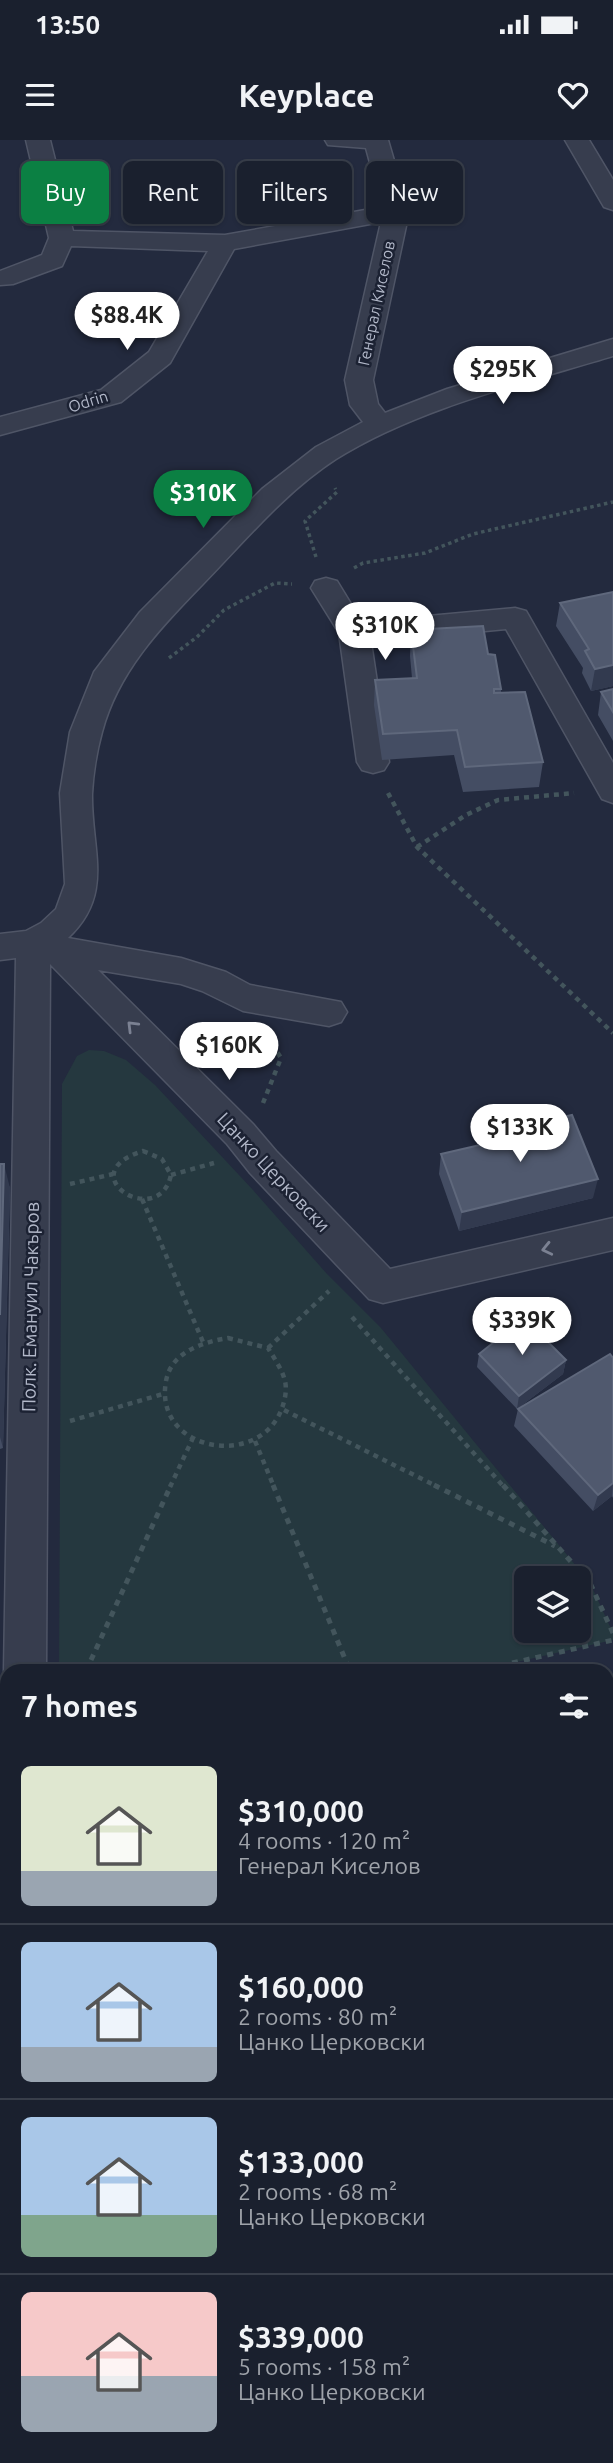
<!DOCTYPE html>
<html lang="en">
<head>
<meta charset="utf-8">
<style>
	body { margin:0; font-family:Ubuntu,sans-serif; background:#272d3a; color:#f1f3f6; height:100vh; display:flex; flex-direction:column; font-size:26px; white-space:nowrap }
	* { box-sizing:border-box; margin:0 }
	p { font-size:23px; color:#9fa3aa }
	.icon { flex:none; width:38px; height:38px; fill:none; stroke:currentColor; stroke-width:2; stroke-linecap:round; stroke-linejoin:round }
	.map { position:relative; flex:1; overflow:hidden }
	.drawer { position:absolute; left:0px; top:1524px; width:614px; height:800px; display:flex; flex-direction:column; background:#1a202e; border-radius:21px 21px 0 0; box-shadow:0 2px 5px #0004,0 0 0 2px #383e4a }
	.drawer>* { flex:none }
	.banner { position:absolute; left:21px; top:21px; width:572px; height:63px; display:flex; gap:14px }
	.fabs { position:absolute; left:514px; top:1426px; display:grid; gap:14px }
	.fabs a { display:grid; place-items:center; width:77px; height:77px; border-radius:10px; background:#1a202e; box-shadow:0 2px 5px #0004,0 0 0 2px #383e4a; font-size:35px }
	.price { position:absolute; translate:-50% -60px; padding:0 16px; border-radius:24px; background:#fff; color:#222; font-size:23px; line-height:46px; filter:drop-shadow(0 2px 4px #0008) }
	.price::after { content:''; position:absolute; left:50%; top:42px; width:21px; height:16px; margin-left:-10px; background:inherit; clip-path:polygon(0 0,100% 0,50% 100%) }
	.price.active { background:#0b8043; color:#fff }
	ul { padding:0; list-style:none }
	li { display:flex; align-items:center; gap:21px; height:175px; padding:0 21px }
	li+li { border-top:2px solid #383e4a }
	li span { display:grid; place-items:center; flex:none; width:196px; height:140px; border-radius:10px; color:#555 }
	li>.icon { margin-inline-start:auto }
	span .icon { width:84px; height:84px; fill:#fffc; stroke-width:1 }
	li b { font-size:30px }
	h2 { display:flex; justify-content:space-between; align-items:center; height:84px; padding:0 21px; font-size:30px }
	.tag { padding:0 24px; border-radius:10px; background:#1a202e; box-shadow:0 2px 5px #0004,0 0 0 2px #383e4a; font-size:24px; line-height:63px }
	.tag.active { background:#0b8043; color:#fff }
	.status { display:flex; justify-content:space-between; align-items:center; height:49px; padding:0 35px; background:#1a202e; direction:ltr }
	.status svg { height:19px; fill:currentColor }
	header { display:flex; justify-content:space-between; align-items:center; height:91px; padding:0 21px; background:#1a202e; font-size:32px; font-weight:600 }
	.map>svg:first-child { display:block }
</style>
</head>
<body>
<div class="status"><b>13:50</b><svg viewBox="0 0 49 12"><path d="M0 12V9h3v3zM5 12V6h3v6zM10 12V3h3v9zM15 12V0h3v12zM26 1h20v11H26zM47 4h2v5h-2z"/></svg></div>
<header><svg class="icon" aria-label="menu" viewBox="0 0 24 24"><path d="M4 6h16M4 12h16M4 18h16"/></svg>Keyplace<svg class="icon" aria-label="heart" viewBox="0 0 24 24"><path d="M12 20l-8-8c-3-5 5-10 8-4 3-6 11-1 8 4z"/></svg></header>
<div class="map">
<svg width="613" height="2323" viewBox="0 0 613 2323">
	<rect width="100%" height="100%" fill="#232a3e"/>
	<path fill="#25383f" fill-rule="evenodd" d="M 89,910 L 104,911 L 126,920 L 155,945 L 253,1050 L 327,1134 L 381,1188 L 590,1443 L 613,1493 L 613,1500 L 477,1531 L 59,1531 L 62,944 L 77,916 ZM 527,1438 L 579,1438 L 579,1491 L 527,1491 Z"/>
	<g fill="none" stroke-linecap="round" stroke-linejoin="round">
		<defs>
			<path id="minor" d="M 26,0 L 50,0 L 73,91 L 225,95 L 382,67 L 366,8 L 328,5 L 325,0 L 388,0 L 409,72 L 373,240 L 378,264 L 385,273 L 447,249 L 613,199 L 613,216 C 524,243 415,269 336,319 C 285,352 244,402 202,445 C 160,488 118,532 102,592 C 97,610 93,635 92,654 C 91,710 115,754 68,798 L 181,818 L 226,832 L 250,845 L 341,862 L 347,872 L 341,882 L 329,886 L 243,871 L 202,851 L 181,844 L 98,830 L 253,984 L 276,1011 L 390,1129 L 613,1078 L 613,1110 L 383,1163 L 369,1159 L 250,1033 L 227,1004 L 50,824 L 46,1531 L 7,1531 L 7,1539 L 4,1531 L 16,818 L 0,820 L 0,794 L 26,791 L 41,783 L 56,769 L 65,744 L 60,653 L 70,592 L 94,532 L 140,472 L 262,349 L 316,307 L 363,282 L 350,265 L 345,240 L 381,82 L 234,109 L 170,223 L 121,262 L 0,295 L 0,277 L 101,250 L 149,212 L 208,111 L 71,106 L 62,126 L 13,144 L 0,145 L 0,131 L 42,115 L 49,98 Z
				M 565,0 L 589,0 L 613,40 L 613,70 L 604,67 Z
				M 326,438 L 337,441 L 362,482 L 515,468 L 526,471 L 613,623 L 613,663 L 602,659 L 506,489 L 371,502 L 389,622 L 384,630 L 373,633 L 362,630 L 357,622 L 339,493 L 311,448 L 315,441 Z
				M 7,1801 L 7,1914 L 0,1917 L 0,1804 Z
				M 0,2210 L 7,2211 L 7,2263 L 0,2262 Z
				M 427,2317 L 489,2317 L 491,2323 L 429,2323 Z"/>
		</defs>
		<use href="#minor" stroke="#4f5566" stroke-width="3"/>
		<path stroke="#43555c" stroke-width="3.5" stroke-dasharray="3.5 3.5" stroke-linecap="butt" d="M 316,417 L 305,381 L 337,352 L 335,348
			M 354,428 L 363,423 L 425,413 L 473,394 L 613,362
			M 169,518 L 197,497 L 224,470 L 275,443 L 292,444"/>
		<path stroke="#43555c" stroke-width="4.5" stroke-dasharray="5 5" stroke-linecap="butt" d="M 388,653 L 417,707 L 613,893
			M 417,707 L 466,675 L 498,660 L 574,653
			M 263,963 L 281,918 L 269,899
			M 143,1011 L 162,1019 L 171,1035 C 159,1091 68,1034 143,1011 Z
			M 171,1035 L 214,1023
			M 70,1044 L 113,1034
			M 142,1059 L 203,1202
			M 352,1177 L 504,1347
			M 228,1198 L 268,1208 C 274,1218 282,1229 285,1241 C 287,1250 285,1260 282,1268 C 260,1330 153,1312 166,1241 C 171,1212 203,1202 228,1198 Z
			M 268,1208 L 329,1151
			M 284,1270 L 438,1347
			M 70,1281 L 163,1254
			M 255,1301 L 274,1347
			M 170,1347 L 192,1300"/>
		<path stroke="#43555c" stroke-width="5" stroke-dasharray="6 6" stroke-linecap="butt" d="M 273,1345 L 350,1531
			M 434,1345 L 555,1406
			M 503,1345 L 590,1443 L 613,1493
			M 86,1531 L 171,1345
			M 477,1531 L 613,1500"/>
		<use href="#minor" fill="#373d4e" fill-rule="evenodd"/>
	</g>
	<path fill="#444d63" d="M 613,452 L 613,546 L 591,551 L 582,533 L 583,528 L 556,486 L 560,463 Z
		M 411,490 L 488,514 L 501,549 L 501,553 L 543,622 L 539,647 L 463,652 L 454,615 L 382,620 L 374,565 L 375,540 L 412,538 L 410,516 Z
		M 613,549 L 613,601 L 598,575 L 601,552 Z
		M 505,990 L 593,1058 L 459,1091 L 439,1034 L 441,1014 L 503,1000 Z
		M 0,1024 L 10,1048 L 3,1308 L 0,1309 Z
		M 479,1214 L 566,1220 L 563,1234 L 517,1269 L 477,1227 Z
		M 613,1218 L 613,1358 L 612,1356 L 593,1371 L 514,1286 L 518,1269 Z"/>
	<path fill="#323a4f" d="M 613,525 L 613,546 L 591,551 L 595,529 Z
		M 4,1024 L 10,1048 L 3,1308 L 0,1297 L 0,1175 Z
		M 598,1039 L 593,1058 L 459,1091 L 462,1072 Z
		M 566,1220 L 563,1234 L 517,1269 L 519,1256 Z
		M 613,1343 L 612,1356 L 593,1371 L 598,1355 Z"/>
	<path fill="#50596e" stroke="#5f687c" stroke-width="2" d="M 613,452 L 613,525 L 595,529 L 585,511 L 589,509 L 560,463 Z
		M 483,486 L 488,514 L 495,515 L 501,549 L 494,549 L 494,553 L 525,552 L 543,622 L 465,627 L 457,590 L 383,594 L 375,540 L 417,538 L 411,490 Z
		M 613,549 L 613,572 L 601,552 Z
		M 572,975 L 598,1039 L 462,1072 L 441,1014 L 506,999 L 505,990 Z
		M 0,1024 L 4,1024 L 0,1175 Z
		M 524,1178 L 566,1220 L 519,1256 L 479,1214 Z
		M 610,1214 L 613,1218 L 613,1343 L 598,1355 L 518,1269 Z
		M 613,1567 L 613,2135 L 607,2137 L 607,1568 Z"/>
	<defs><path id="oneway-chevron" d="M-2-3.5L2.5 0L-2 3.5" fill="none" stroke-width="1.6" stroke-linecap="round" stroke-linejoin="round" transform="scale(1.75)"/></defs>
	<g stroke="#7b8192">
		<use href="#oneway-chevron" transform="translate(132 886) rotate(-135)"/>
		<use href="#oneway-chevron" transform="translate(547 1109) rotate(167)"/>
	</g>
	<g text-anchor="middle" stroke-width="5" stroke-linejoin="round" paint-order="stroke">
		<g font-size="16" fill="#b2b8c9" stroke="#1c2233">
			<text transform="translate(376 163) rotate(-78)" y="6">Генерал Киселов</text>
			<text transform="translate(88 261) rotate(-17)" y="6">Odrin</text>
		</g>
		<g font-size="19" fill="#b2b8c9" stroke="#1c2233">
			<text transform="translate(274 1032) rotate(47)" y="7">Цанко Церковски</text>
			<text transform="translate(30 1167) rotate(-89)" y="7">Полк. Емануил Чакъров</text>
		</g>
	</g>
</svg>
<div class="fabs">
<a><svg class="icon" aria-label="layers" viewBox="0 0 24 24"><path d="M12 4l9 5-9 5-9-5zM3 14l9 5 9-5"/></svg></a>
</div>
<b class="price" style="left:127px;top:212px">$88.4K</b>
<b class="price" style="left:503px;top:266px">$295K</b>
<b class="price active" style="left:203px;top:390px">$310K</b>
<b class="price" style="left:385px;top:522px">$310K</b>
<b class="price" style="left:229px;top:942px">$160K</b>
<b class="price" style="left:520px;top:1024px">$133K</b>
<b class="price" style="left:522px;top:1217px">$339K</b>
<div class="banner">
<a class="tag active">Buy</a>
<a class="tag">Rent</a>
<a class="tag">Filters</a>
<a class="tag">New</a>
</div>
<section class="drawer">
<h2>7 homes<svg class="icon" aria-label="filters" viewBox="0 0 24 24"><path d="M4 7h16M4 17h16"/><circle cx="9" cy="7" r="2"/><circle cx="15" cy="17" r="2"/></svg></h2>
<ul>
<li><span style="background:linear-gradient(#dfe7d0 75%,#9aa5b1 0)"><svg class="icon" aria-label="home" viewBox="0 0 24 24"><path d="M3 11l9-7 9 7M6 9v11h12V9"/></svg></span><div><b>$310,000</b><p>4 rooms · 120 m²</p><p>Генерал Киселов</p></div></li>
<li><span style="background:linear-gradient(#a9c7e8 75%,#9aa5b1 0)"><svg class="icon" aria-label="home" viewBox="0 0 24 24"><path d="M3 11l9-7 9 7M6 9v11h12V9"/></svg></span><div><b>$160,000</b><p>2 rooms · 80 m²</p><p>Цанко Церковски</p></div></li>
<li><span style="background:linear-gradient(#a9c7e8 70%,#7fa58c 0)"><svg class="icon" aria-label="home" viewBox="0 0 24 24"><path d="M3 11l9-7 9 7M6 9v11h12V9"/></svg></span><div><b>$133,000</b><p>2 rooms · 68 m²</p><p>Цанко Церковски</p></div></li>
<li><span style="background:linear-gradient(#f6c9c9 60%,#9aa5b1 0)"><svg class="icon" aria-label="home" viewBox="0 0 24 24"><path d="M3 11l9-7 9 7M6 9v11h12V9"/></svg></span><div><b>$339,000</b><p>5 rooms · 158 m²</p><p>Цанко Церковски</p></div></li>
</ul>
</section>
</div>
</body>
</html>
